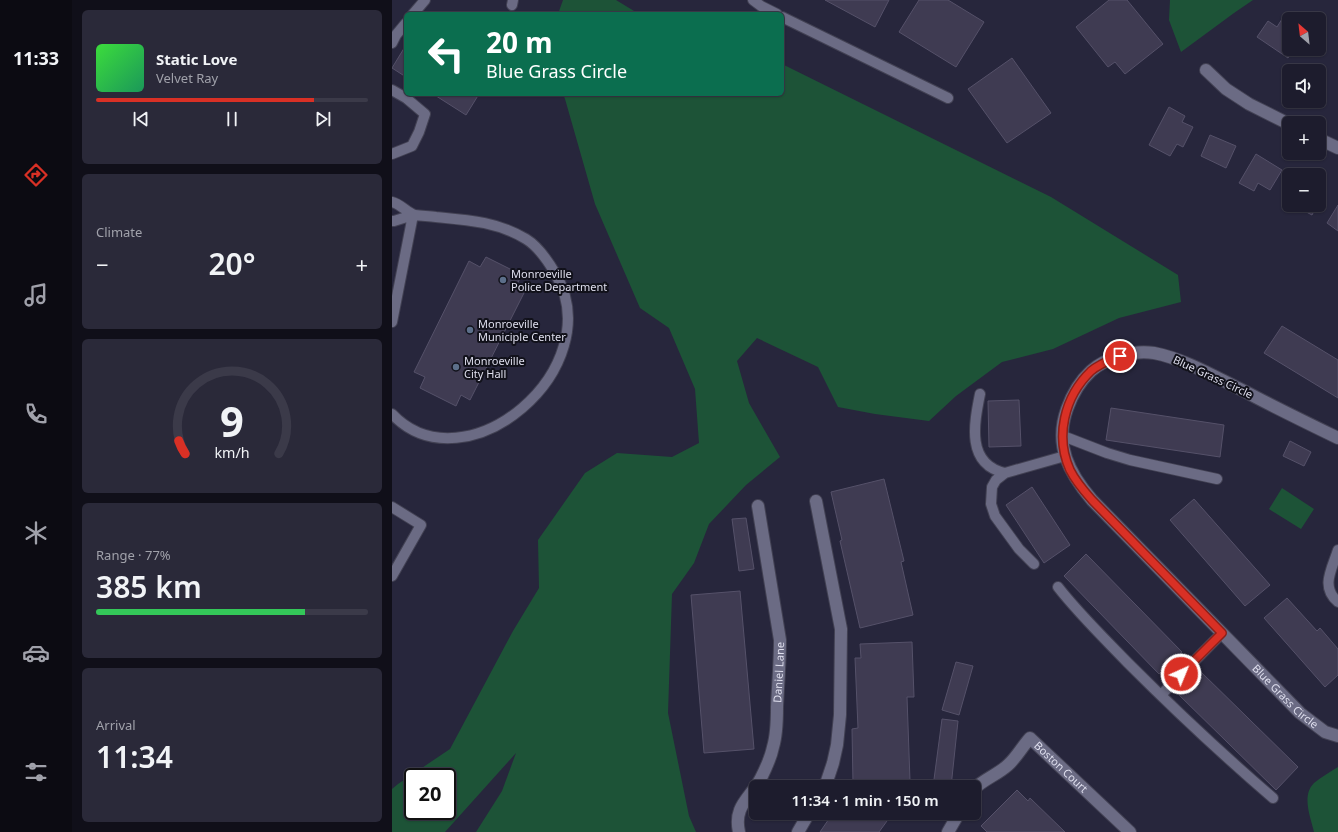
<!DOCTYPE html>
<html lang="en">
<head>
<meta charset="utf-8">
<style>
	:root { --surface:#1d1c2d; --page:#2a2939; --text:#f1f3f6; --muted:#a0a1aa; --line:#3b3a49; --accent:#d93025 }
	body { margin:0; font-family:"Noto Sans",sans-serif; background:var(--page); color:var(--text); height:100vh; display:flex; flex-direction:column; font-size:15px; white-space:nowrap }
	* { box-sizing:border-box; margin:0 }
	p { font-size:13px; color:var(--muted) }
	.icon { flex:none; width:22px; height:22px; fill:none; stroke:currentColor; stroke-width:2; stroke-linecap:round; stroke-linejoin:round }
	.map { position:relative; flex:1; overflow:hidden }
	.details { display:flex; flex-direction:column; gap:10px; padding:10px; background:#100f19; width:320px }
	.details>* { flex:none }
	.top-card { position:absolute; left:12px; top:12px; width:380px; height:84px; border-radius:6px; box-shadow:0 1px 3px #0004,0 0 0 1px var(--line); background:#0b6e4f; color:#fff; overflow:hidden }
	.needle { width:26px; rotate:332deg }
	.fabs { position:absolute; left:890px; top:12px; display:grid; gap:8px }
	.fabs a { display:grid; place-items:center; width:44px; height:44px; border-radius:6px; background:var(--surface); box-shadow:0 1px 3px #0004,0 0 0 1px var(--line); font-size:20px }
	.speed { position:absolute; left:12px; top:768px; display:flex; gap:8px; font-size:20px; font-weight:700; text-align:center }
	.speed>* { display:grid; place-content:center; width:52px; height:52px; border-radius:50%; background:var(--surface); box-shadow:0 1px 3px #0004,0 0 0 1px var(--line); line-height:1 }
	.speed .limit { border:2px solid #111; border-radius:6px; background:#fff; color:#111 }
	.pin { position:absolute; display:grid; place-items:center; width:34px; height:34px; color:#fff; margin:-17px; border:2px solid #fff; border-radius:50%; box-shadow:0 1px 4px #0007 }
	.me { position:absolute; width:44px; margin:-22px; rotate:44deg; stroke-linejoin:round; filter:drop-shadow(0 0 3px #0008) }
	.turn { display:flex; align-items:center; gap:14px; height:84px; padding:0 16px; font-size:18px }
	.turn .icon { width:52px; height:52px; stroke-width:2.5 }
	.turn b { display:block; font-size:28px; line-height:34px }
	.big { font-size:30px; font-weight:600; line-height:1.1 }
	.details .tile { flex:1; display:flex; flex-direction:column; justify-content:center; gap:6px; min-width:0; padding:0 14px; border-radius:6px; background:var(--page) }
	.details .dial { align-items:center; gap:0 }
	.dial svg { height:104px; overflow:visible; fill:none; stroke:var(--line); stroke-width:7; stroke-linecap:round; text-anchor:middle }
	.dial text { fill:var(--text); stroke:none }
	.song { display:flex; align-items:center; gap:12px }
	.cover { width:48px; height:48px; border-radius:6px; background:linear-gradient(135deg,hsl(120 70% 55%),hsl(150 70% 35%)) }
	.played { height:4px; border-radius:2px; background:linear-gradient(90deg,var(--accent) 80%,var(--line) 80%) }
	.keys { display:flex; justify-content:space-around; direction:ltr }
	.heat { display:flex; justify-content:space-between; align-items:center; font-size:22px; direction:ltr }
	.charge { height:6px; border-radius:3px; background:linear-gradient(90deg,#34c759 77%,var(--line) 0) }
	.trip { position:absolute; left:357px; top:780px; width:232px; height:40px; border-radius:6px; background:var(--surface); box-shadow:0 1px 3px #0004,0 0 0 1px var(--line); font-weight:600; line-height:40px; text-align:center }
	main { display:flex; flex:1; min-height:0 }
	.menu { display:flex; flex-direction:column; width:72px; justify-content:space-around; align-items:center; background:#0c0b12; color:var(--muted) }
	.menu .icon { width:28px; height:28px }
	.menu .active { color:var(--accent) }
	.menu b { font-size:18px; color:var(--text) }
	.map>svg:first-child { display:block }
</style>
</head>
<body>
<main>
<nav class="menu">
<b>11:33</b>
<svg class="icon active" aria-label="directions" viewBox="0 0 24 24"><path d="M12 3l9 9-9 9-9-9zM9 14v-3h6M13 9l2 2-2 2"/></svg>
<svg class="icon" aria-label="music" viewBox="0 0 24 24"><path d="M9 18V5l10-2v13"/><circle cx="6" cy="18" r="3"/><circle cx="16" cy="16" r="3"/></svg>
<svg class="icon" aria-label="phone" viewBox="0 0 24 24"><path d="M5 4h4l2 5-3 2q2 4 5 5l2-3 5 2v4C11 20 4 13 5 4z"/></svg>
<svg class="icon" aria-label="climate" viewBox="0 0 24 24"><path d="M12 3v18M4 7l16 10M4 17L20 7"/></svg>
<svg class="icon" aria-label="car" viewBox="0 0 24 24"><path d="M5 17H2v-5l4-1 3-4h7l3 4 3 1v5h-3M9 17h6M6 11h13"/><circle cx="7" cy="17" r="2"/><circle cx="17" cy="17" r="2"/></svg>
<svg class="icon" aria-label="filters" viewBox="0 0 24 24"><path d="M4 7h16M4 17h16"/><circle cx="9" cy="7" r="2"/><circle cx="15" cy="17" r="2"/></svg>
</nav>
<section class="details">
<div class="tile">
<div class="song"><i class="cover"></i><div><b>Static Love</b><p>Velvet Ray</p></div></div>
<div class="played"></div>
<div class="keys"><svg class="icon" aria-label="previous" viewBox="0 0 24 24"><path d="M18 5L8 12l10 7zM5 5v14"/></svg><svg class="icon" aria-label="pause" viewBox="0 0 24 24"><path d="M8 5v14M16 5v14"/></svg><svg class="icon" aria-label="next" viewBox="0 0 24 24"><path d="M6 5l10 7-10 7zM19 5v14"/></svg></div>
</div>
<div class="tile"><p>Climate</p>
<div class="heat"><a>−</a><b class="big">20°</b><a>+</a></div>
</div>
<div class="tile dial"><svg viewBox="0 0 100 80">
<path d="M14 69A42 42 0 1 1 86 69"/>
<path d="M14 69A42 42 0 0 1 9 59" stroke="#d93025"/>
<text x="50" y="56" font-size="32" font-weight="700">9</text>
<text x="50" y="72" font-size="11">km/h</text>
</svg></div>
<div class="tile"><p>Range · 77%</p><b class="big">385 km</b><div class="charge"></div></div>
<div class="tile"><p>Arrival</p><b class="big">11:34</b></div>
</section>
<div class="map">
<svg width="946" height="832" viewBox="0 0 946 832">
	<rect width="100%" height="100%" fill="#27263c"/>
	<path fill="#1d5337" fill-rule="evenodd" d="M171,0h53l23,14h-81z
		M778,0h83l-19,13 -53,39 -12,-32z
		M390,64l269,133 127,78 3,27 -62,16 -66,31 -51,13 -46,34 -27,25 -54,-7 -37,-7 -20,-40 -61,-29 -20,23 12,42 31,54 -34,28 -37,39 -15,39 -22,31 -4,119 21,103 7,16h-220l26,-41 14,-38 -71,79h-53v-43l6,-5 52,-35 63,-118 26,-43 -1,-48 47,-67 32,-20 55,4 27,-14 -4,-54 -26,-61 -29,-20 -45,-104 -30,-105 -2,-5h219zM21,777h34v34h-34z
		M890,488l32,21 -13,20 -32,-20z
		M946,767v65h-24c-3,-14 -13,-36 0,-49 7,-6 16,-11 24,-16z"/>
	<path fill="#3f3b52" stroke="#555169" d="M433,0h64l-14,27z
		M527,0h29l36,22 -28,45 -57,-35z
		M717,0h18l36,44 -38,30 -10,-12 -7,5 -32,-40z
		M890,19l7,5v25h5l-6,9 -31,-21 11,-16 9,6z
		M14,45v32l-14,-9z
		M620,58l39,55 -44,30 -39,-54z
		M41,94h46l-13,21z
		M777,107l16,9 -3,6 11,5 -10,20 -6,-3 -7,12 -21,-11z
		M818,135l26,11 -10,22 -25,-12z
		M864,154l26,16 -12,20 -12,-7 -4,8 -15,-8z
		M927,185l7,4 -7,12z
		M897,192v11l-5,-3z
		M901,205h24l-5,10z
		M946,205v26l-11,-8z
		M94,257l36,18 -5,9 9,5 -56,111 -9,-5 -5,11 -36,-18 5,-11 -11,-5 55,-111 11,6z
		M890,326l56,34v38l-74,-45z
		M627,400l2,46 -32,1 -1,-46z
		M719,408l113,17 -4,32 -114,-17z
		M898,441l21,11 -7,14 -21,-10z
		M492,479l20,82 -3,1 12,53 -53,13 -20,-87 2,-1 -11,-48z
		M640,487l38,58 -26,18 -38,-58z
		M802,499l76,86 -25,21 -75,-86z
		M354,518l8,51 -15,2 -7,-52z
		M694,554l96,98 -23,22 -95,-98z
		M348,591l14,158 -50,4 -13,-158z
		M895,598l30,33 3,-3 18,21v26l-13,12 -61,-69z
		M520,642l2,55h-7l3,84 -57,2 -1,-54 6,-1 -3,-70h6l-1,-14z
		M564,662l17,4 -14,49 -17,-5z
		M808,671l98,96 -22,23 -98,-96z
		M550,719l16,2 -7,66h-18z
		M625,790l11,11 2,-3 35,34h-78l-6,-6z
		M441,813h42l12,8 -8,11h-59z"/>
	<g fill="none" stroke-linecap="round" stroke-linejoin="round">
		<defs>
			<path id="lane" d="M361,0l8,6 16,8
				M120,5l1,-5
				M21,14l12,-14
				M390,17l166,81
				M0,43l4,-8 10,-12
				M0,90l14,8 19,16 -6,18 -7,14 -20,8
				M0,202c9,2 15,11 23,13 7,1 14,1 21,2 32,3 62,5 90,22 13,8 22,22 29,34 57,95 -90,218 -163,141
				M0,221h2l19,-6
				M0,322l21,-107
				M588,394c-6,30 -14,70 25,79
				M671,436l44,17 23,7 87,19
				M0,507l29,18 -29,51
				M946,550c-6,19 -18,37 0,52
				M642,564l-15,-15 -24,-33 -4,-12 1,-17 4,-7 9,-7 60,-17
				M666,587c21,27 46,51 70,76 47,47 95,92 145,135
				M769,695l61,-62"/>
			<g id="street">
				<path d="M814,70l20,19 23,15 40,20"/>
				<path d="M927,139l19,9"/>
				<path id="s1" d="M946,438c-31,-15 -62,-30 -92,-46 -29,-14 -61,-33 -92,-39 -21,-3 -47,4 -63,18 -11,10 -19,24 -24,38 -13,36 2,64 25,91l208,213 25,19 13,4"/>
				<path d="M424,501l25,128 -1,86 -3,30 -4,18 -8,24"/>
				<path id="s2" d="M582,789c10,-10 23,-14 34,-24 8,-7 14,-18 22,-27l100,94"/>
				<path id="s3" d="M347,832c-6,-27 12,-34 22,-54 5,-10 10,-21 12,-31 4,-13 4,-27 4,-40 1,-22 3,-45 3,-67l-22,-134"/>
				<path d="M406,832l11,-19"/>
				<path d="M556,832l11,-19"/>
			</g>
		</defs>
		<use href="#lane" stroke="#424153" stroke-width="12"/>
		<use href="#street" stroke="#424153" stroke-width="14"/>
		<use href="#lane" stroke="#6b6b84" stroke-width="10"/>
		<use href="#street" stroke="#6b6b84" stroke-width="12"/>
	</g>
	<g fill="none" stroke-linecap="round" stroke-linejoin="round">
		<defs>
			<path id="route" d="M728,356c-10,4 -21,8 -29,15 -27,26 -36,66 -21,99 6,12 14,21 22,30l130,133 -41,41"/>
		</defs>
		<use href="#route" stroke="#8d1f18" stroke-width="10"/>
		<use href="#route" stroke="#d93025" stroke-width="7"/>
	</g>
	<g fill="#5c6f8a" stroke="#11111a" stroke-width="1.5">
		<circle cx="111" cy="280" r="4"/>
		<circle cx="78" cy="330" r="4"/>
		<circle cx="64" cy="367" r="4"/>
	</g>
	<g text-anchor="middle" stroke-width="4" stroke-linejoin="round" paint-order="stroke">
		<g font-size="11" fill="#dfdfee" stroke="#11111a" text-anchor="start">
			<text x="119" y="278">Monroeville<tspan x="119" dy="13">Police Department</tspan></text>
			<text x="86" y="328">Monroeville<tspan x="86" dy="13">Municiple Center</tspan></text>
			<text x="72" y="365">Monroeville<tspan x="72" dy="13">City Hall</tspan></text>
		</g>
		<g font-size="11" fill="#dfdfee" stroke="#11111a">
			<text transform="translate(821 377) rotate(25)" y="4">Blue Grass Circle</text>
			<text dy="4" stroke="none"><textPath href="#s3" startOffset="169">Daniel Lane</textPath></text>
			<text dy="4" stroke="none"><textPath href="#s1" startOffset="691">Blue Grass Circle</textPath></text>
			<text dy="4" stroke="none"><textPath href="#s2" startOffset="119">Boston Court</textPath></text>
		</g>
	</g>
</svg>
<div class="fabs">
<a><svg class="needle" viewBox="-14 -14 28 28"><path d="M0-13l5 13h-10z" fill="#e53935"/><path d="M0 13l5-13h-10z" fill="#a0a1aa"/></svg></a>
<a><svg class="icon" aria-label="sound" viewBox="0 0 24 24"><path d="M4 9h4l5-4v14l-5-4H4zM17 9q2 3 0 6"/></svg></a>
<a>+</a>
<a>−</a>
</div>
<div class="speed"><div class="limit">20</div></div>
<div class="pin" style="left:728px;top:356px;background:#d93025"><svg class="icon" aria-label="arrive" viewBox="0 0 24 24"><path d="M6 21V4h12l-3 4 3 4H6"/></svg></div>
<svg class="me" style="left:789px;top:674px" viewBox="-20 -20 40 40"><circle r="17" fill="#d93025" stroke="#fff" stroke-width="3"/><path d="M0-11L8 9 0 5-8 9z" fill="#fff"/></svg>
<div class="trip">11:34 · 1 min · 150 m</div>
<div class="top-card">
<div class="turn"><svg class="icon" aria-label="left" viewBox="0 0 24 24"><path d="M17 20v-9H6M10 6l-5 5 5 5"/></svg><div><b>20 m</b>Blue Grass Circle</div></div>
</div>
</div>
</main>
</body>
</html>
